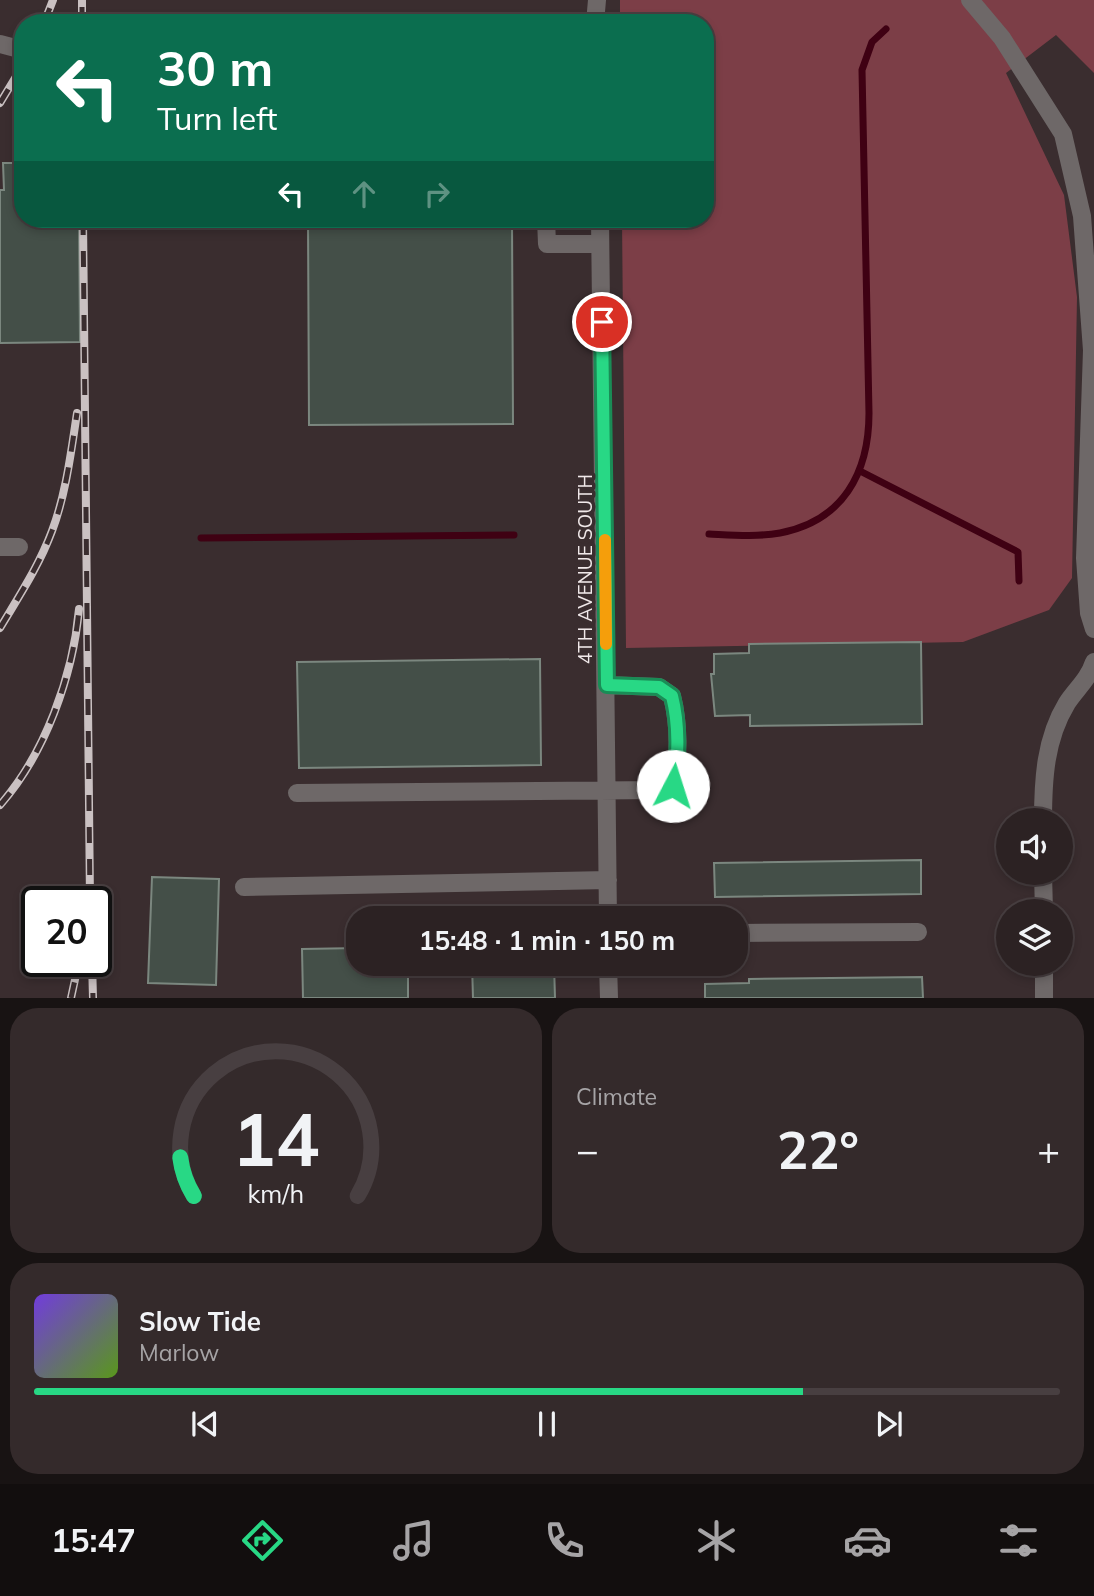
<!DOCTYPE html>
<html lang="en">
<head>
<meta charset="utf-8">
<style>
	:root { --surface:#2c2223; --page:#342a2b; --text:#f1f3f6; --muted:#a6a4a6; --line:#483f41; --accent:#28d885 }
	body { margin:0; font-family:Mulish,sans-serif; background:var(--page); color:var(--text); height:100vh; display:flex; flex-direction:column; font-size:26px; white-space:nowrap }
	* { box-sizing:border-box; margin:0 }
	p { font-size:23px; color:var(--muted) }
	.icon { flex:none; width:38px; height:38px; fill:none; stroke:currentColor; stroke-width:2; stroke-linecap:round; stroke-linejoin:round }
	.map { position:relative; height:998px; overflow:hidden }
	.drawer { display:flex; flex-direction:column; gap:10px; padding:10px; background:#181313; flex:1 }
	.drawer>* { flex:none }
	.top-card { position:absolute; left:14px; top:14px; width:700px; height:214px; border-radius:28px; box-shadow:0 4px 10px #0003,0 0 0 2px var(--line); background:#0b6e4f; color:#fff; overflow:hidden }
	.tools { position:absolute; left:996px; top:808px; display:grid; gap:14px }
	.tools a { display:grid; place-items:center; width:77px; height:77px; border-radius:50%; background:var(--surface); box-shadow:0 4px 10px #0003,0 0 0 2px var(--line); font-size:35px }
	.speed { position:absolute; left:21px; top:886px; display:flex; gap:14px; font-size:35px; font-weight:700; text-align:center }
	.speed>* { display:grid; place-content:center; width:91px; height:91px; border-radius:50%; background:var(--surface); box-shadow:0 4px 10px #0003,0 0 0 2px var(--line); line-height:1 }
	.speed .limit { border:4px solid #111; border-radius:10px; background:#fff; color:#111 }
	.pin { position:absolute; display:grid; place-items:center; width:60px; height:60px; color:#fff; margin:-30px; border:4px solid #fff; border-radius:50%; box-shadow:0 2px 7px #0007 }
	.me { position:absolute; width:77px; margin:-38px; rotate:5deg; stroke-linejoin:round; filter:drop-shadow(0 0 5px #0008) }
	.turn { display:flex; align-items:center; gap:24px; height:147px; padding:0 28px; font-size:32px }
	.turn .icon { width:91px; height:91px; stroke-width:2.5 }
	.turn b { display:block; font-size:49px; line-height:60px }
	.lanes { display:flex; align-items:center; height:66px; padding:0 28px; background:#0003; justify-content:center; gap:35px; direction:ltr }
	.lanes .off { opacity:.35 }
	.big { font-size:52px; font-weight:700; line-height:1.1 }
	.drawer .card { flex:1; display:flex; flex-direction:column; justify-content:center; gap:10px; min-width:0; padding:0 24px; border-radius:28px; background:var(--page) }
	.drawer .dial { align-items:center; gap:0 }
	.dial svg { height:182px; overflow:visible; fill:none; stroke:var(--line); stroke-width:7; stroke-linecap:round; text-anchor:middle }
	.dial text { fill:var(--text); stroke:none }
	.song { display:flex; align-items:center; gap:21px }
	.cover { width:84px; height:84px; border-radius:10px; background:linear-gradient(135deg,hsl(260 70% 55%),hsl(90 70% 35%)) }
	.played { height:7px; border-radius:4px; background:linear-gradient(90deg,var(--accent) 75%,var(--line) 75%) }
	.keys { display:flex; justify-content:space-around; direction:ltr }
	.heat { display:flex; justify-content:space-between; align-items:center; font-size:38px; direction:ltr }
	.drawer .tiles { flex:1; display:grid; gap:10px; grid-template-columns:1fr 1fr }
	.card:last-child { grid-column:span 2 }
	.trip { position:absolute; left:346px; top:906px; width:402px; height:70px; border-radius:28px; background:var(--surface); box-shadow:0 4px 10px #0003,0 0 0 2px var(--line); font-weight:700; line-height:70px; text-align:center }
	.tab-bar { display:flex; height:112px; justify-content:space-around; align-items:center; background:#120e0e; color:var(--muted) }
	.tab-bar .icon { width:49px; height:49px }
	.tab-bar .current { color:var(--accent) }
	.tab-bar b { font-size:32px; color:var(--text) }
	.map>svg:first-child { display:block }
</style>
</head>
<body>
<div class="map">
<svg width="1094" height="998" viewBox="0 0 1094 998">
	<rect width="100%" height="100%" fill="#3a2d2f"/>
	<path fill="#7c3e47" d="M620,0h474v73l-38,-38 -50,38 58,122 13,102 -5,281 -23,32 -86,32 -337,6 -4,-429h83v-196h-85z"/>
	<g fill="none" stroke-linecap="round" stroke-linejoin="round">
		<path stroke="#3f0113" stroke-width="7" d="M860,471l158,81 1,29
			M709,534c23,1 48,3 71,-1 63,-12 89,-60 89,-120l-7,-343 10,-28 14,-13
			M201,538l313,-3"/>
	</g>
	<path fill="#444f48" stroke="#7b877f" stroke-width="2" d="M3,163h20v56h56l1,123 -80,1v-153h4z
		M308,219h204l1,205 -204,1z
		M921,642l1,82 -172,2v-11l-35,1 -4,-42h3v-20l35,-1v-9z
		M540,659l1,106 -242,3 -2,-106z
		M921,860v34l-206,3 -1,-34z
		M152,877l67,2 -3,106 -68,-2z
		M359,948v16h49v34h-105l-1,-49z
		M472,964h82l1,34h-82z
		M922,977l1,21h-218v-14l44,-1v-4z"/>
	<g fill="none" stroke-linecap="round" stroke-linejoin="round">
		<path stroke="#6e6868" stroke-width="18" d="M970,0l32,38 61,96 19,82 10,134 -7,208 4,55 5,16
			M595,23l2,-23
			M0,44l23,6
			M546,219l1,25h53
			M600,219l8,700
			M0,547h19
			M297,793l362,-3 14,-4c6,-29 6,-62 -1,-90l-13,-9 -53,-2
			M1043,821c0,-41 2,-82 24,-118 10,-15 21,-23 27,-41
			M1043,873l1,39
			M244,887l364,-7
			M737,933l181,-1
			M608,964l1,34
			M1044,964v34"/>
		<defs>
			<path id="rail" d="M44,23l9,-23
				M82,23v-23
				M0,103l23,-38
				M83,219l7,682
				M0,628c19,-32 39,-62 52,-97 14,-37 19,-79 25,-118
				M0,805c45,-51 73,-129 79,-196
				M92,961l1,37
				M71,998l8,-37"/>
		</defs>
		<use href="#rail" stroke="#cac1c2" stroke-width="8"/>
		<use href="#rail" stroke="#3a2d2f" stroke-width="5" stroke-dasharray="16" stroke-linecap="butt"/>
	</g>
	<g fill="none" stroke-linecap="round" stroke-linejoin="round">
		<defs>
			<path id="route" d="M602,322l5,363 52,2 13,9c7,28 7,61 1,90"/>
		</defs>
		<use href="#route" stroke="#1a8c56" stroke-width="18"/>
		<use href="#route" stroke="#28d885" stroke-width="12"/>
		<path stroke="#f59e0b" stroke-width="12" d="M605,540l1,104"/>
	</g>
	<g text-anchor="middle" stroke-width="7" stroke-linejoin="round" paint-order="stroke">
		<g font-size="19" fill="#f0e8e9" stroke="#3a2d2f">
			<text transform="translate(585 569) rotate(-90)" y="7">4TH AVENUE SOUTH</text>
		</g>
	</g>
</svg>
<div class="tools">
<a><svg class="icon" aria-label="sound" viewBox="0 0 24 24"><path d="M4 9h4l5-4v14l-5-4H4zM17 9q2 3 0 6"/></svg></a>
<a><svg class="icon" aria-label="layers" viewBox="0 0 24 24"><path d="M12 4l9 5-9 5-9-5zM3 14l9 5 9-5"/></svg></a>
</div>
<div class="speed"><div class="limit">20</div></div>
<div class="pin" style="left:602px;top:322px;background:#d93025"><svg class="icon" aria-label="arrive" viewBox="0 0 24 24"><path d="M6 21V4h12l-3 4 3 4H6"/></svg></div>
<svg class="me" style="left:673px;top:786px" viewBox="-20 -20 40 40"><circle r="19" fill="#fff"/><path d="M0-13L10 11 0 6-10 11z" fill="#28d885"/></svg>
<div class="trip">15:48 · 1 min · 150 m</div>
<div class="top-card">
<div class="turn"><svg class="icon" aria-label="left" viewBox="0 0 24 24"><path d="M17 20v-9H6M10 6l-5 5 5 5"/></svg><div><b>30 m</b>Turn left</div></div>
<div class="lanes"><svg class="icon" aria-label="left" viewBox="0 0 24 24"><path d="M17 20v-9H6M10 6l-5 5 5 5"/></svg><svg class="icon off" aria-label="ahead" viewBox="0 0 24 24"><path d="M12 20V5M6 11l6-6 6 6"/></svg><svg class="icon off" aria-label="right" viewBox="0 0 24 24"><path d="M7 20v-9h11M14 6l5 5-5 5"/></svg></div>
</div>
</div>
<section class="drawer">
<div class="tiles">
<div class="card dial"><svg viewBox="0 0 100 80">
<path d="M14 69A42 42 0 1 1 86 69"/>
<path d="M14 69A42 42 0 0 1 8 52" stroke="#28d885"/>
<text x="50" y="56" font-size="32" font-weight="700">14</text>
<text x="50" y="72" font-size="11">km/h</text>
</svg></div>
<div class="card"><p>Climate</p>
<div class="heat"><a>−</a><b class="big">22°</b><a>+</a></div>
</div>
<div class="card">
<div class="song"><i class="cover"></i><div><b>Slow Tide</b><p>Marlow</p></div></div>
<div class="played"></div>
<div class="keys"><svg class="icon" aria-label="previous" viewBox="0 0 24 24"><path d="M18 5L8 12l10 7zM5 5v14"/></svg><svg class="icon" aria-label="pause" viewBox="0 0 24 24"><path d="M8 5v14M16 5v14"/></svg><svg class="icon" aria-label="next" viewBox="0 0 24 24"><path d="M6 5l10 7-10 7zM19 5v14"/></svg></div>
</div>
</div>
</section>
<nav class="tab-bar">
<b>15:47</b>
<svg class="icon current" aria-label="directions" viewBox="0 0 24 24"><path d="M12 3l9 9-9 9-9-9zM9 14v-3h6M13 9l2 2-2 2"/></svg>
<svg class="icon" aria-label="music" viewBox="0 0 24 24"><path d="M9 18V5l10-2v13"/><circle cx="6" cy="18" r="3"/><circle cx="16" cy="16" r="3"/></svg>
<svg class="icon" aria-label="phone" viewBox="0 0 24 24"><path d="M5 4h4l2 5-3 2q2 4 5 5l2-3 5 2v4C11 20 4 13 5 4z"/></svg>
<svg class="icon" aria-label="climate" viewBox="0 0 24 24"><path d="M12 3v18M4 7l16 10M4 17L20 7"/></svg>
<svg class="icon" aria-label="car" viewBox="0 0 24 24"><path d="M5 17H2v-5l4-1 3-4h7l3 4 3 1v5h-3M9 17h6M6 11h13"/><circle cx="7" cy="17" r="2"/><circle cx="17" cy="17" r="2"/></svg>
<svg class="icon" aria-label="filters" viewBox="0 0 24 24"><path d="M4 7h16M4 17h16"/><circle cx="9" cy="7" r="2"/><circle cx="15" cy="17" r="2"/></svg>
</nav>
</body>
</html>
